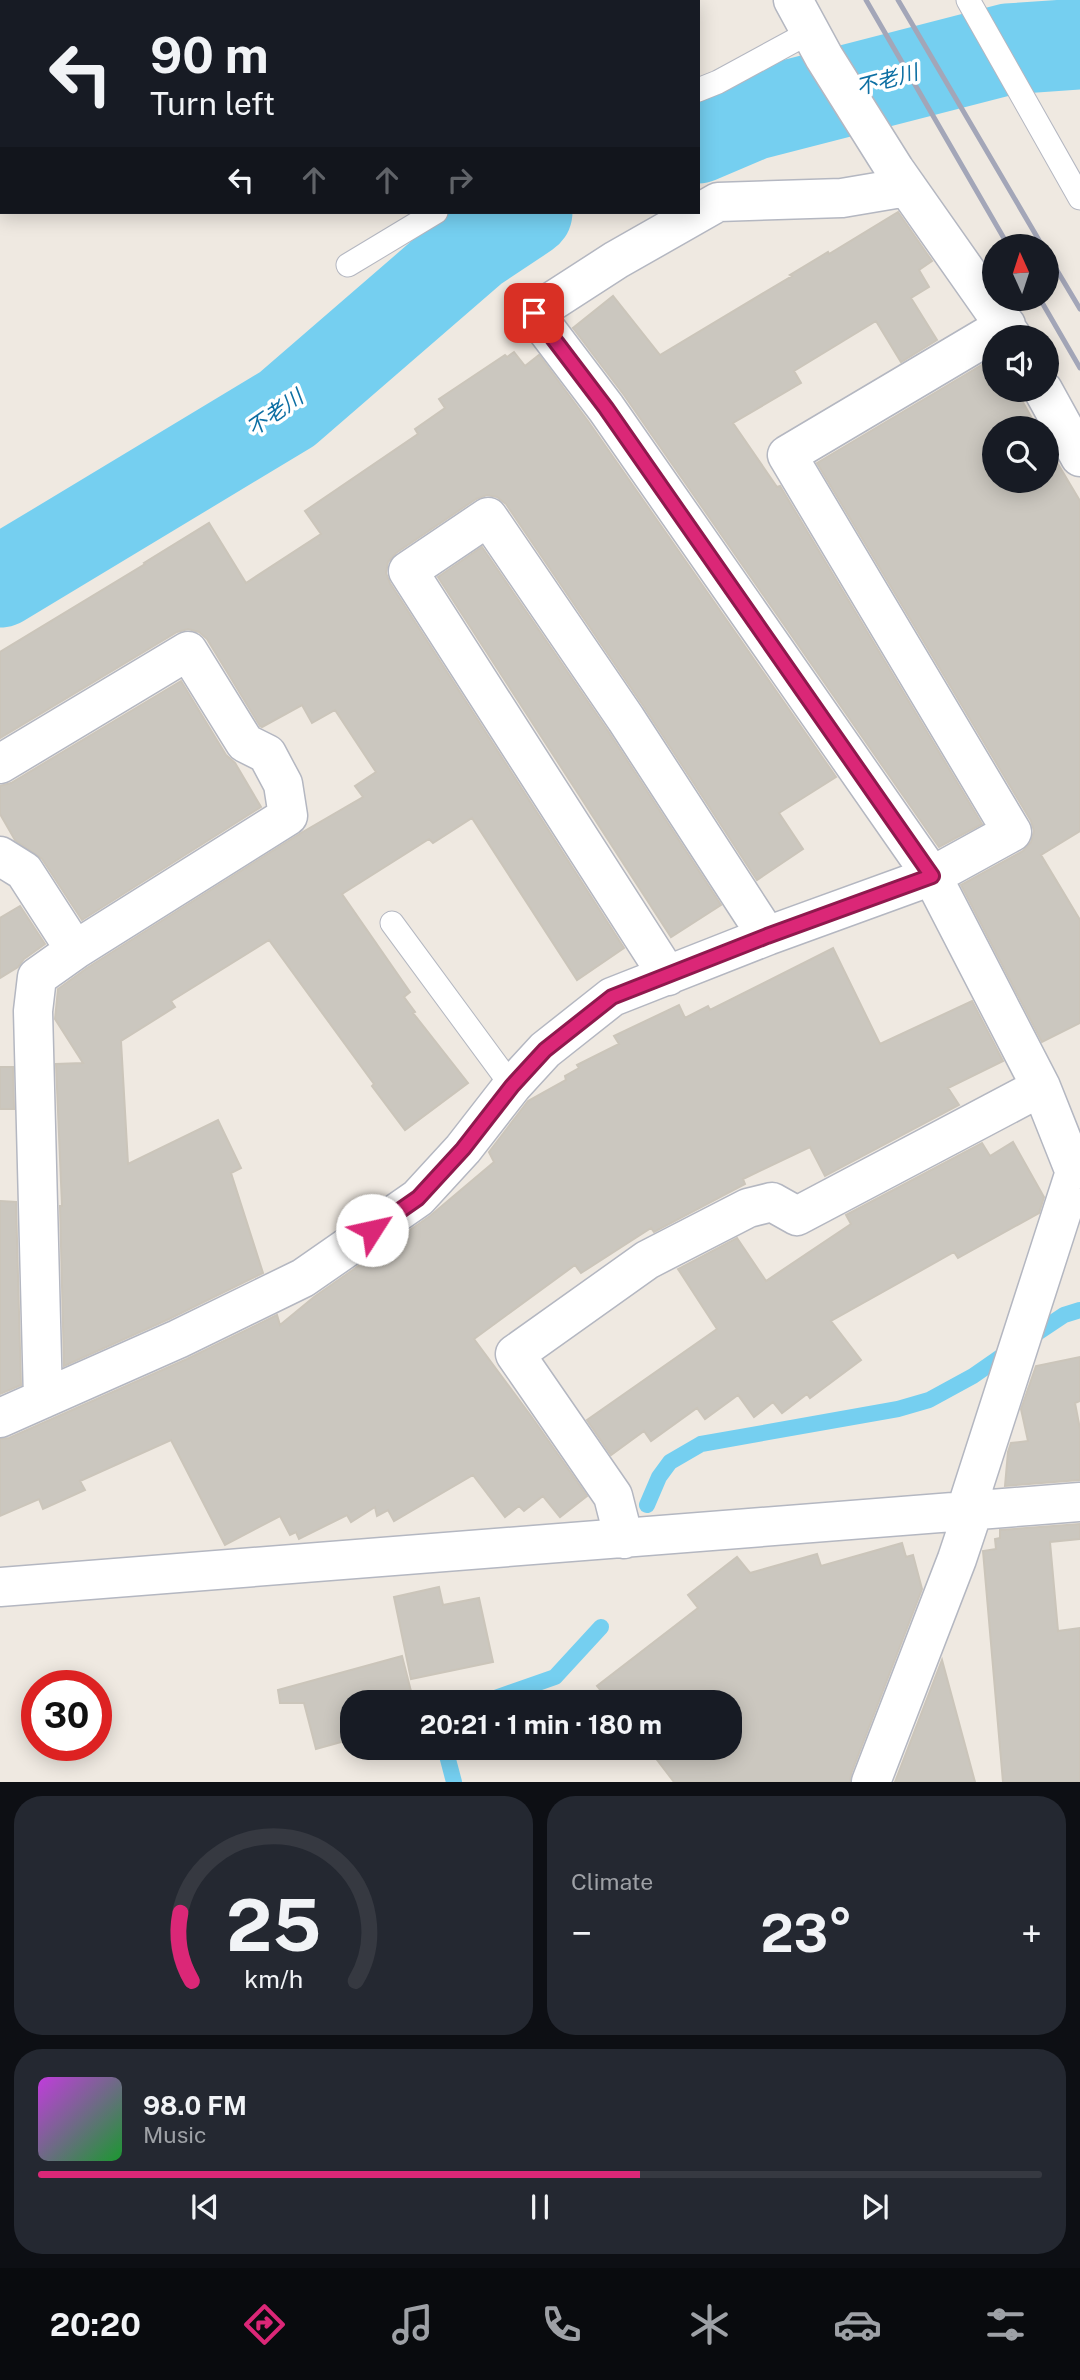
<!DOCTYPE html>
<html lang="en">
<head>
<meta charset="utf-8">
<style>
	:root { --surface:#171b24; --page:#242831; --text:#f1f3f6; --muted:#9ea1a6; --line:#363941; --accent:#db2777 }
	body { margin:0; font-family:"Public Sans","Noto Sans JP",sans-serif; background:var(--page); color:var(--text); height:100vh; display:flex; flex-direction:column; font-size:26px; white-space:nowrap }
	* { box-sizing:border-box; margin:0 }
	p { font-size:23px; color:var(--muted) }
	.icon { flex:none; width:38px; height:38px; fill:none; stroke:currentColor; stroke-width:2; stroke-linecap:round; stroke-linejoin:round }
	.map { position:relative; height:1782px; overflow:hidden }
	.side { display:flex; flex-direction:column; gap:14px; padding:14px; background:#0d0f14; flex:1 }
	.side>* { flex:none }
	.guide { position:absolute; left:0px; top:0px; width:700px; height:214px; box-shadow:0 4px 18px #0003; background:#171b24; color:var(--text); overflow:hidden }
	.needle { width:46px; rotate:357deg }
	.fabs { position:absolute; left:982px; top:234px; display:grid; gap:14px }
	.fabs a { display:grid; place-items:center; width:77px; height:77px; border-radius:50%; background:var(--surface); box-shadow:0 4px 18px #0003; font-size:35px }
	.speed { position:absolute; left:21px; top:1670px; display:flex; gap:14px; font-size:35px; font-weight:700; text-align:center }
	.speed>* { display:grid; place-content:center; width:91px; height:91px; border-radius:50%; background:var(--surface); box-shadow:0 4px 18px #0003; line-height:1 }
	.speed .limit { border:10px solid #d22; background:#fff; color:#111 }
	.pin { position:absolute; display:grid; place-items:center; width:60px; height:60px; color:#fff; margin:-30px; border-radius:14px; box-shadow:0 4px 10px #0006 }
	.me { position:absolute; width:77px; margin:-38px; rotate:55deg; stroke-linejoin:round; filter:drop-shadow(0 0 5px #0008) }
	.turn { display:flex; align-items:center; gap:24px; height:147px; padding:0 35px; font-size:32px }
	.turn .icon { width:91px; height:91px; stroke-width:2.5 }
	.turn b { display:block; font-size:49px; line-height:60px }
	.lanes { display:flex; align-items:center; height:66px; padding:0 35px; background:#0003; justify-content:center; gap:35px; direction:ltr }
	.lanes .off { opacity:.35 }
	.big { font-size:52px; font-weight:700; line-height:1.1 }
	.side .card { flex:1; display:flex; flex-direction:column; justify-content:center; gap:10px; min-width:0; padding:0 24px; border-radius:28px; background:var(--page) }
	.side .dial { align-items:center; gap:0 }
	.dial svg { height:182px; overflow:visible; fill:none; stroke:var(--line); stroke-width:7; stroke-linecap:round; text-anchor:middle }
	.dial text { fill:var(--text); stroke:none }
	.song { display:flex; align-items:center; gap:21px }
	.cover { width:84px; height:84px; border-radius:10px; background:linear-gradient(135deg,hsl(290 70% 55%),hsl(130 70% 35%)) }
	.played { height:7px; border-radius:4px; background:linear-gradient(90deg,var(--accent) 60%,var(--line) 60%) }
	.keys { display:flex; justify-content:space-around; direction:ltr }
	.heat { display:flex; justify-content:space-between; align-items:center; font-size:38px; direction:ltr }
	.side .tiles { flex:1; display:grid; gap:14px; grid-template-columns:1fr 1fr }
	.card:last-child { grid-column:span 2 }
	.trip { position:absolute; left:340px; top:1690px; width:402px; height:70px; border-radius:28px; background:var(--surface); box-shadow:0 4px 18px #0003; font-weight:700; line-height:70px; text-align:center }
	.dock { display:flex; height:112px; justify-content:space-around; align-items:center; background:#090b0e; color:var(--muted) }
	.dock .icon { width:49px; height:49px }
	.dock .active { color:var(--accent) }
	.dock b { font-size:32px; color:var(--text) }
	.map>svg:first-child { display:block }
</style>
</head>
<body>
<div class="map">
<svg width="1080" height="1782" viewBox="0 0 1080 1782">
	<rect width="100%" height="100%" fill="#efe9e1"/>
	<g fill="none" stroke-linecap="round" stroke-linejoin="round">
		<path stroke="#75cff0" stroke-width="16" d="M1028,1339l36,-24 16,-5
			M647,1505l12,-28 11,-15 31,-18 197,-35 31,-9 44,-24 36,-25
			M481,1703l74,-26 46,-50
			M445,1748l9,34"/>
		<path stroke="#75cff0" stroke-width="91" d="M698,138l54,-23 256,-66 72,-5
			M0,582l287,-173 186,-161 54,-36"/>
	</g>
	<path fill="#cbc7bf" stroke="#cbc5ba" stroke-width="2" d="M898,212l34,49 -13,9 10,17 -18,11 26,42 -36,22 -25,-41 -82,50 7,12 -68,40 44,64 3,-1 202,338 -43,23 -315,-452 -51,-67 40,-32 47,59 132,-79 -2,-1 38,-23 1,2z
		M514,352l11,14 14,-11 49,66 248,356 -57,36 24,36 -46,31 -113,-173 -138,-203 -9,-7 -10,-2 -11,4 -80,54 -8,9 -2,11 4,10 234,365 -47,32 -105,-162 -39,25 -4,-4 -87,55 68,98 -6,5 11,15 -2,1 55,70 -63,47 -33,-44 2,-2 -105,-144 -98,61 4,6 -54,34 7,123 90,-44 23,48 -10,5 32,100 -94,46 -105,47 -4,-160h2l-6,-142 27,-1 -28,-44 3,-30 29,-21 214,-135 62,-36 -8,-11 21,-14 -41,-62 -23,13 -10,-18 -40,22 -2,-1 -53,-87 -8,-7 -11,-3 -11,3 -177,106v-86l145,-88 -1,-1 65,-40 37,60 75,-49 -16,-23 113,-77 -3,-5 30,-21 -6,-9 66,-44 2,2z
		M982,365l12,21v4h22l22,39h-44v52h52v-37l34,57v330l-39,24 39,65v103l-38,19 -81,-157 62,-34 8,-9 3,-11 -3,-10 -214,-358z
		M482,547l126,184 113,174 -50,32 -233,-360z
		M181,681l45,74 9,8 26,44 -179,113 -40,-61 -27,-19 -15,-26v-28l11,-3z
		M20,906l25,38 -21,15 -6,8 -18,11v-60z
		M833,948l47,96 92,-43 31,60 -55,27 11,17 -134,71 -15,-29 -67,32 2,5 -91,48 -3,-4 -70,45 -6,-8 -101,74 57,77 56,80 -27,21 -17,-21 -19,15 -5,-5 -14,11 -32,-42 -79,46 -6,-11 -11,6 -2,-9 -24,15 -4,-7 -48,24 -3,-7 -6,3 -10,-19 -55,29 -54,-105 -91,41 5,9 -42,19 -4,-10 -39,17v-77l9,-1 178,-79 90,-44 3,10 34,-28 116,-81 64,-54 -5,-10 39,-51 38,-21 -1,-4 14,-8 -2,-3 42,-21 -5,-8 65,-31 6,13 23,-12 2,4z
		M0,1067h13l1,42h-14z
		M1013,1142l31,55 -5,16 -81,45 -4,-6 -123,69 30,39 -51,38 -3,-4 -25,19 -9,-11 -19,15 -16,-22 -33,24 -8,-11 -46,33 -7,-10 -33,24 -24,-35 130,-91 -39,-60 59,-31 29,43 85,-57 -5,-9 136,-72 8,13z
		M0,1201l16,1 5,183 -21,9z
		M1080,1357v44l-5,2 5,26v51l-75,6 3,-34 3,-9 17,-2 -7,-32 15,-43z
		M1080,1524v15l-30,3 8,89 22,-3v154h-77l-20,-231 13,-2 -1,-10 5,-1v-8z
		M902,1543l4,14 7,-2 9,34 -71,185 -1,8h-176l-26,-34h82v-45h-119l-14,-17 101,-78 -10,-13 49,-38 13,16 67,-19 4,12z
		M439,1587l4,18 36,-7 14,64 -82,17 -17,-82z
		M402,1656l12,47h-62v36l-36,10 -12,-46h-24l-2,-13z
		M942,1660l33,122h-80z"/>
	<g fill="none" stroke-linecap="round" stroke-linejoin="round">
		<defs>
			<path id="lane" d="M968,0l112,198
				M698,90l20,-8 92,-50
				M348,265l88,-53
				M392,923l120,163"/>
			<path id="street" d="M793,0l31,57 71,113 118,168
				M907,187l-65,11 -124,4 -102,58 -82,53 72,95 326,468 109,211 33,83
				M1043,390l37,67
				M0,764l188,-113 57,92 22,11 16,30 5,32 -213,134 -38,27 -4,34 10,388
				M0,856l24,15 51,79
				M668,976l-260,-405 80,-54 138,202 141,217
				M0,1418l178,-79 125,-61 115,-80 45,-49 49,-63 33,-36 67,-53 155,-61 165,-60 80,-44 -225,-377 219,-130
				M965,1513l115,-357
				M624,1539l-11,-43 -98,-142 132,-94 101,-52 24,-6 25,14 244,-129
				M0,1587l1080,-85
				M871,1782l86,-223 16,-48"/>
		</defs>
		<use href="#lane" stroke="#b4b7c1" stroke-width="25"/>
		<use href="#street" stroke="#b4b7c1" stroke-width="41"/>
		<use href="#lane" stroke="#fff" stroke-width="23"/>
		<use href="#street" stroke="#fff" stroke-width="38"/>
		<path stroke="#a3a6b8" stroke-width="5" d="M866,0l143,247
			M898,0l145,247
			M1046,252l34,57
			M1040,299l40,69"/>
	</g>
	<g fill="none" stroke-linecap="round" stroke-linejoin="round">
		<defs>
			<path id="route" d="M372,1230l46,-32 45,-49 49,-63 33,-36 67,-53 155,-61 165,-60 -326,-468 -72,-95"/>
		</defs>
		<use href="#route" stroke="#8e194d" stroke-width="18"/>
		<use href="#route" stroke="#db2777" stroke-width="12"/>
	</g>
	<g text-anchor="middle" stroke-width="7" stroke-linejoin="round" paint-order="stroke">
		<g font-size="21" font-style="italic" fill="#0d6fa3" stroke="#fff">
			<text transform="translate(887 80) rotate(-15)" y="7">不老川</text>
			<text transform="translate(275 413) rotate(-35)" y="7">不老川</text>
		</g>
	</g>
</svg>
<div class="fabs">
<a><svg class="needle" viewBox="-14 -14 28 28"><path d="M0-13l5 13h-10z" fill="#e53935"/><path d="M0 13l5-13h-10z" fill="#9ea1a6"/></svg></a>
<a><svg class="icon" aria-label="sound" viewBox="0 0 24 24"><path d="M4 9h4l5-4v14l-5-4H4zM17 9q2 3 0 6"/></svg></a>
<a><svg class="icon" aria-label="search" viewBox="0 0 24 24"><circle cx="10" cy="10" r="6"/><path d="M15 15l6 6"/></svg></a>
</div>
<div class="speed"><div class="limit">30</div></div>
<div class="pin" style="left:534px;top:313px;background:#d93025"><svg class="icon" aria-label="arrive" viewBox="0 0 24 24"><path d="M6 21V4h12l-3 4 3 4H6"/></svg></div>
<svg class="me" style="left:372px;top:1230px" viewBox="-20 -20 40 40"><circle r="19" fill="#fff"/><path d="M0-13L10 11 0 6-10 11z" fill="#db2777"/></svg>
<div class="trip">20:21 · 1 min · 180 m</div>
<div class="guide">
<div class="turn"><svg class="icon" aria-label="left" viewBox="0 0 24 24"><path d="M17 20v-9H6M10 6l-5 5 5 5"/></svg><div><b>90 m</b>Turn left</div></div>
<div class="lanes"><svg class="icon" aria-label="left" viewBox="0 0 24 24"><path d="M17 20v-9H6M10 6l-5 5 5 5"/></svg><svg class="icon off" aria-label="ahead" viewBox="0 0 24 24"><path d="M12 20V5M6 11l6-6 6 6"/></svg><svg class="icon off" aria-label="ahead" viewBox="0 0 24 24"><path d="M12 20V5M6 11l6-6 6 6"/></svg><svg class="icon off" aria-label="right" viewBox="0 0 24 24"><path d="M7 20v-9h11M14 6l5 5-5 5"/></svg></div>
</div>
</div>
<section class="side">
<div class="tiles">
<div class="card dial"><svg viewBox="0 0 100 80">
<path d="M14 69A42 42 0 1 1 86 69"/>
<path d="M14 69A42 42 0 0 1 9 39" stroke="#db2777"/>
<text x="50" y="56" font-size="32" font-weight="700">25</text>
<text x="50" y="72" font-size="11">km/h</text>
</svg></div>
<div class="card"><p>Climate</p>
<div class="heat"><a>−</a><b class="big">23°</b><a>+</a></div>
</div>
<div class="card">
<div class="song"><i class="cover"></i><div><b>98.0 FM</b><p>Music</p></div></div>
<div class="played"></div>
<div class="keys"><svg class="icon" aria-label="previous" viewBox="0 0 24 24"><path d="M18 5L8 12l10 7zM5 5v14"/></svg><svg class="icon" aria-label="pause" viewBox="0 0 24 24"><path d="M8 5v14M16 5v14"/></svg><svg class="icon" aria-label="next" viewBox="0 0 24 24"><path d="M6 5l10 7-10 7zM19 5v14"/></svg></div>
</div>
</div>
</section>
<nav class="dock">
<b>20:20</b>
<svg class="icon active" aria-label="directions" viewBox="0 0 24 24"><path d="M12 3l9 9-9 9-9-9zM9 14v-3h6M13 9l2 2-2 2"/></svg>
<svg class="icon" aria-label="music" viewBox="0 0 24 24"><path d="M9 18V5l10-2v13"/><circle cx="6" cy="18" r="3"/><circle cx="16" cy="16" r="3"/></svg>
<svg class="icon" aria-label="phone" viewBox="0 0 24 24"><path d="M5 4h4l2 5-3 2q2 4 5 5l2-3 5 2v4C11 20 4 13 5 4z"/></svg>
<svg class="icon" aria-label="climate" viewBox="0 0 24 24"><path d="M12 3v18M4 7l16 10M4 17L20 7"/></svg>
<svg class="icon" aria-label="car" viewBox="0 0 24 24"><path d="M5 17H2v-5l4-1 3-4h7l3 4 3 1v5h-3M9 17h6M6 11h13"/><circle cx="7" cy="17" r="2"/><circle cx="17" cy="17" r="2"/></svg>
<svg class="icon" aria-label="filters" viewBox="0 0 24 24"><path d="M4 7h16M4 17h16"/><circle cx="9" cy="7" r="2"/><circle cx="15" cy="17" r="2"/></svg>
</nav>
</body>
</html>
